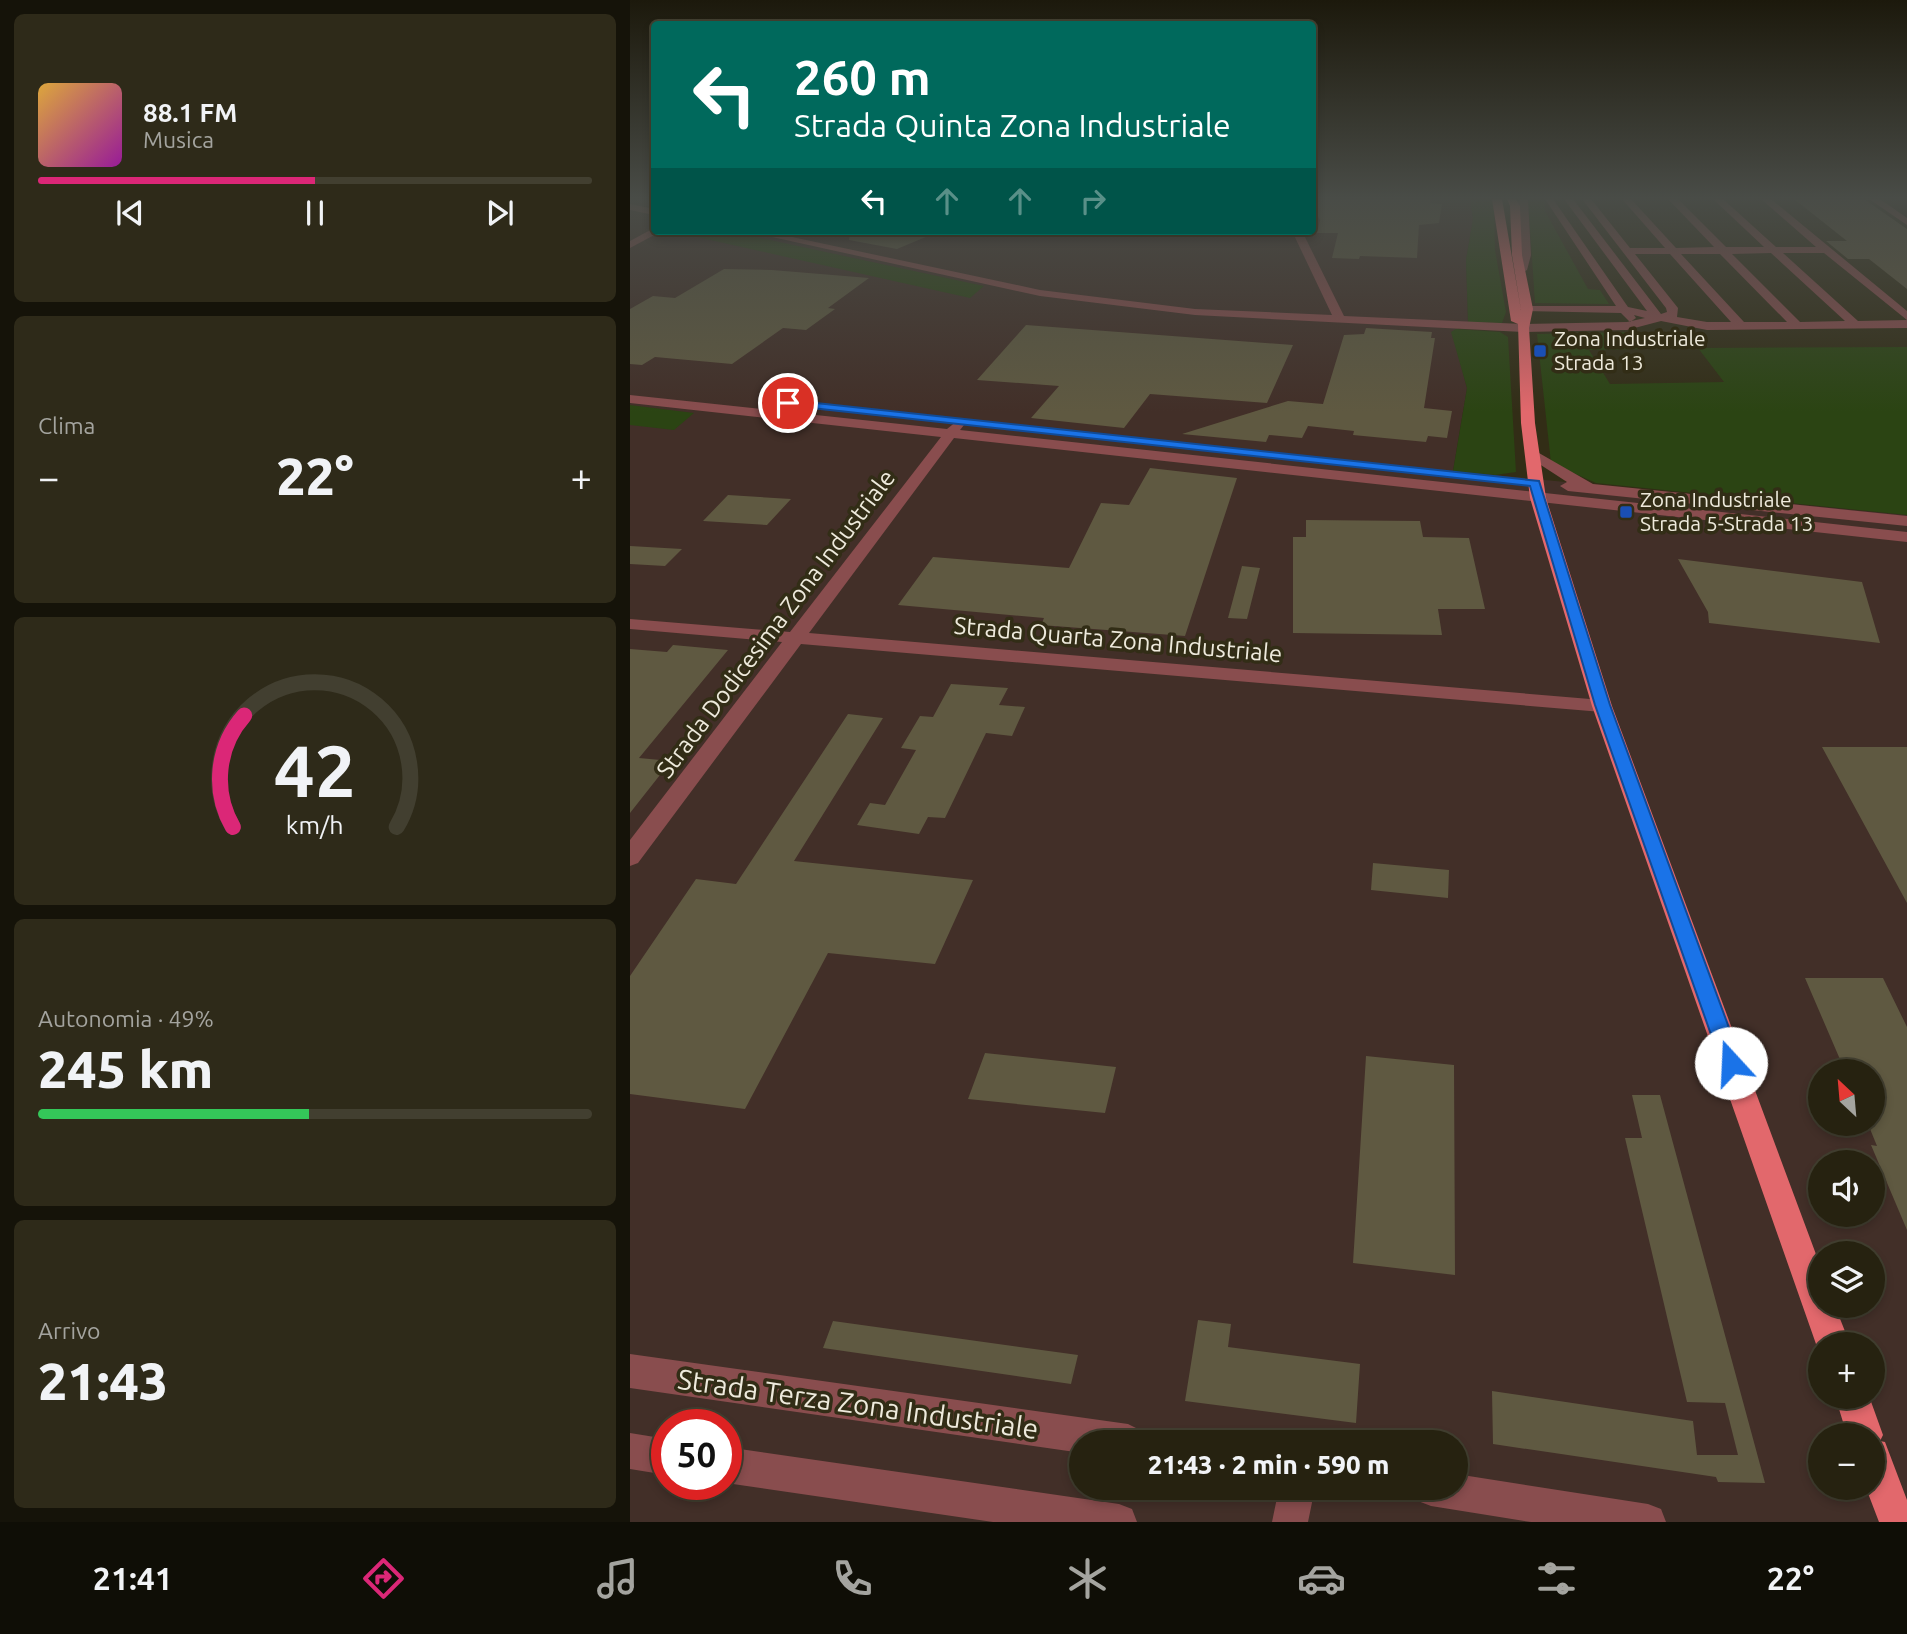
<!DOCTYPE html>
<html lang="it">
<head>
<meta charset="utf-8">
<style>
	:root { --surface:#262210; --page:#2e2a19; --text:#f1f3f6; --muted:#a4a49f; --line:#423f30; --accent:#db2777 }
	body { margin:0; font-family:Ubuntu,sans-serif; background:var(--page); color:var(--text); height:100vh; display:flex; flex-direction:column; font-size:26px; white-space:nowrap }
	* { box-sizing:border-box; margin:0 }
	p { font-size:23px; color:var(--muted) }
	.icon { flex:none; width:38px; height:38px; fill:none; stroke:currentColor; stroke-width:2; stroke-linecap:round; stroke-linejoin:round }
	.map { position:relative; flex:1; overflow:hidden }
	.sheet { display:flex; flex-direction:column; gap:14px; padding:14px; background:#151309; width:630px }
	.sheet>* { flex:none }
	.guide { position:absolute; left:21px; top:21px; width:665px; height:214px; border-radius:7px; box-shadow:0 4px 10px #0003,0 0 0 2px var(--line); background:#00695c; color:#fff; overflow:hidden }
	.needle { width:46px; rotate:334deg }
	.tools { position:absolute; left:1178px; top:1059px; display:grid; gap:14px }
	.tools a { display:grid; place-items:center; width:77px; height:77px; border-radius:50%; background:var(--surface); box-shadow:0 4px 10px #0003,0 0 0 2px var(--line); font-size:35px }
	.speed { position:absolute; left:21px; top:1409px; display:flex; gap:14px; font-size:35px; font-weight:700; text-align:center }
	.speed>* { display:grid; place-content:center; width:91px; height:91px; border-radius:50%; background:var(--surface); box-shadow:0 4px 10px #0003,0 0 0 2px var(--line); line-height:1 }
	.speed .limit { border:10px solid #d22; background:#fff; color:#111 }
	.pin { position:absolute; display:grid; place-items:center; width:60px; height:60px; color:#fff; margin:-30px; border:4px solid #fff; border-radius:50%; box-shadow:0 2px 7px #0007 }
	.me { position:absolute; width:77px; margin:-38px; rotate:340deg; stroke-linejoin:round; filter:drop-shadow(0 0 5px #0008) }
	.turn { display:flex; align-items:center; gap:24px; height:147px; padding:0 28px; font-size:32px }
	.turn .icon { width:91px; height:91px; stroke-width:2.5 }
	.turn b { display:block; font-size:49px; line-height:60px }
	.lanes { display:flex; align-items:center; height:66px; padding:0 28px; background:#0003; justify-content:center; gap:35px; direction:ltr }
	.lanes .off { opacity:.35 }
	.big { font-size:52px; font-weight:800; line-height:1.1 }
	.sheet .card { flex:1; display:flex; flex-direction:column; justify-content:center; gap:10px; min-width:0; padding:0 24px; border-radius:10px; background:var(--page) }
	.sheet .dial { align-items:center; gap:0 }
	.dial svg { height:182px; overflow:visible; fill:none; stroke:var(--line); stroke-width:7; stroke-linecap:round; text-anchor:middle }
	.dial text { fill:var(--text); stroke:none }
	.song { display:flex; align-items:center; gap:21px }
	.cover { width:84px; height:84px; border-radius:10px; background:linear-gradient(135deg,hsl(40 70% 55%),hsl(300 70% 35%)) }
	.played { height:7px; border-radius:4px; background:linear-gradient(90deg,var(--accent) 50%,var(--line) 50%) }
	.keys { display:flex; justify-content:space-around; direction:ltr }
	.heat { display:flex; justify-content:space-between; align-items:center; font-size:38px; direction:ltr }
	.charge { height:10px; border-radius:5px; background:linear-gradient(90deg,#34c759 49%,var(--line) 0) }
	.trip { position:absolute; left:439px; top:1430px; width:399px; height:70px; border-radius:35px; background:var(--surface); box-shadow:0 4px 10px #0003,0 0 0 2px var(--line); font-weight:800; line-height:70px; text-align:center }
	.dock { display:flex; height:112px; justify-content:space-around; align-items:center; background:#0f0e06; color:var(--muted) }
	.dock .icon { width:49px; height:49px }
	.dock .active { color:var(--accent) }
	.dock b { font-size:32px; color:var(--text) }
	main { display:flex; flex:1; min-height:0 }
	.map>svg:first-child { display:block }
</style>
</head>
<body>
<main>
<section class="sheet">
<div class="card">
<div class="song"><i class="cover"></i><div><b>88.1 FM</b><p>Musica</p></div></div>
<div class="played"></div>
<div class="keys"><svg class="icon" aria-label="previous" viewBox="0 0 24 24"><path d="M18 5L8 12l10 7zM5 5v14"/></svg><svg class="icon" aria-label="pause" viewBox="0 0 24 24"><path d="M8 5v14M16 5v14"/></svg><svg class="icon" aria-label="next" viewBox="0 0 24 24"><path d="M6 5l10 7-10 7zM19 5v14"/></svg></div>
</div>
<div class="card"><p>Clima</p>
<div class="heat"><a>−</a><b class="big">22°</b><a>+</a></div>
</div>
<div class="card dial"><svg viewBox="0 0 100 80">
<path d="M14 69A42 42 0 1 1 86 69"/>
<path d="M14 69A42 42 0 0 1 19 20" stroke="#db2777"/>
<text x="50" y="56" font-size="32" font-weight="700">42</text>
<text x="50" y="72" font-size="11">km/h</text>
</svg></div>
<div class="card"><p>Autonomia · 49%</p><b class="big">245 km</b><div class="charge"></div></div>
<div class="card"><p>Arrivo</p><b class="big">21:43</b></div>
</section>
<div class="map">
<svg width="1277" height="1522" viewBox="0 0 1277 1522">
	<rect width="100%" height="100%" fill="#322d16"/>
	<path fill="#422f28" fill-rule="evenodd" d="M0,199h24v32h658l1,-32h157l3,20 -7,41 2,62 -16,10 15,56 -14,83 454,44v1007h-1277zM1190,1071h52v53h-52zM1190,1162h52v52h-52zM1190,1253h52v53h-52zM1190,1344h52v52h-52zM37,1424h59v60h-59zM1190,1435h52v53h-52zM452,1442h374v46h-374z"/>
	<path fill="#2b4413" d="M840,199h22l2,6 1,45 11,62 -4,11 -34,-1 -2,-62 7,-41z
		M898,199h17v12l43,78 12,1 9,14 -74,-1z
		M40,231h58l256,55 -14,12z
		M826,329l44,3 8,5 8,135 -21,3 -42,-4 14,-83 -16,-56z
		M1002,332l11,17 -54,1 21,34 114,-2 -26,-34 209,-1v168l-311,-32 -45,-20 -14,-129z
		M0,405l64,8 -20,17 -44,-5z"/>
	<path fill="#5f5941" d="M682,199h119l-1,4 12,1 -3,19 -20,2 -2,33 -57,-2 -1,3 -27,-1 6,-25h-21l3,-13 -8,-13z
		M1164,199h70l43,30v60l-38,-30h-21l-22,-18h21z
		M220,231h90l-43,18 -48,-9z
		M94,269l48,1 97,8 -41,30 7,1 -29,21 -23,-2 -51,36 -77,-7 -13,8 -12,-1v-55l23,-13 22,2z
		M396,325l267,20 -26,58 -117,-9 -26,34 -93,-10 28,-32 -82,-6z
		M736,328l66,4 -1,6h4l-11,70 28,3 -5,27 -19,-2 -2,6 -73,-7 1,-4 -46,-5 -6,12 -33,-3 -3,7 -84,-8 106,-33 35,3 21,-69 20,-1z
		M520,468l87,10 -52,158 -144,-11 3,-7 -146,-13 35,-48 136,11 32,-65 28,2z
		M98,495l63,4 -24,26 -64,-4z
		M676,520l114,1 3,16 46,1 16,71h-47l4,26 -149,-2v-96h13z
		M0,546l52,3 -17,17 -35,-2z
		M1048,559l184,23 18,61 -171,-20 -1,-11z
		M612,566l18,2 -13,51 -19,-1z
		M43,645l55,5 -89,108 32,3 -41,52v-164l37,3z
		M321,684l57,4 -9,17 26,2 -13,29 -26,-3 -41,85 -17,-1 -9,17 -62,-9 13,-22 15,2 31,-55 -15,-2 19,-32 13,1z
		M218,714l35,4 -89,143 179,19 -38,84 -107,-11 -83,156 -115,-15v-118l66,-97 40,5z
		M1192,747h85v156z
		M743,863l76,7 -1,28 -77,-8z
		M1175,978h78l24,49v203l-36,-85 6,1 -9,-22h4v-53h-27z
		M355,1053l131,14 -11,46 -137,-14z
		M736,1056l88,9 1,210 -102,-12z
		M1002,1095h28l105,388 -47,-1 -2,-5 -223,-33 -1,-53 201,30 4,34h41l-13,-52 -38,-1 -62,-264h17z
		M568,1320l33,4 -3,23 132,17 -4,59 -171,-22z
		M203,1321l245,34 -7,29 -248,-36z"/>
	<g fill="none" stroke-linecap="round" stroke-linejoin="round">
		<path fill="#894d4e" fill-rule="evenodd" d="M888,199h10l3,56 -4,15 -5,3 -5,-3 4,-15z
			M915,199h8l75,108 19,4 -83,-112h9l88,115 6,-2 -1,-4 -84,-109h9l39,49h35l-43,-49h9l45,49 38,-1 -46,-48h10l48,48h38l-51,-48h10l53,48h40l-55,-48h10l136,112v17l-200,2 -46,-9 -34,9 -104,2 -328,-17 -155,-19 -295,-65h19l276,59 155,19 137,6 -40,-84h10l42,85 179,8 104,-2 18,-4 -11,-3 2,3 -6,4 -9,-9 -98,-2 -2,-2 6,-3h89zM1141,253l74,68 -45,1 -68,-68zM1153,253h41l83,67 -49,1zM1005,254h35l61,68h-24l-30,-5 1,-9zM1051,254h39l67,68h-43z
			M1239,199h11l27,19v7z
			M0,204l24,5v6l-24,-5z
			M24,228l4,5 -28,15v-7z
			M0,395l317,34 10,-8 7,4 -4,5 947,102v10l-953,-104 -145,195 793,67 10,6 -10,6 -801,-68 -163,219 -8,3v-26l152,-198 -152,-13v-10l160,13 151,-195 -311,-34z
			M902,449l61,35 314,32v10l-339,-35 -8,-5 7,-4 -40,-26v-6z
			M0,1354l498,70 12,6 6,12h-64v11l-452,-65z
			M0,1433l37,6v36l-37,-6z
			M96,1447l393,57 13,5 5,13h-144l-267,-39z
			M826,1474l192,30 13,5 5,13h-135l-100,-16 -13,-5 -5,-13h43z
			M649,1488h36l-7,34h-36z"/>
		<path fill="#e2686c" fill-rule="evenodd" d="M862,199h10l19,111 -9,-55 -2,-49 -3,-7h9l4,7 2,49 11,54 -4,19 6,95 11,75 66,208 208,559v41h15l15,38h-30v9l-4,-9 -224,-638 -62,-208 -9,-75 -3,-99 -7,-3z
			M1205,1396h34l14,39 -3,6 5,1 22,58v22h-28l-13,-34h6v-53h-25z"/>
	</g>
	<linearGradient id="sky" x2="0" y2="1"><stop stop-color="#1c190c"/><stop offset="0.48" stop-color="#494c47"/><stop offset="1" stop-color="#494c47" stop-opacity="0"/></linearGradient>
	<rect width="1277" height="412" fill="url(#sky)"/>
	<path fill="#1a73e8" stroke="#114b97" stroke-width="2" d="M158,400l751,81 71,224 132,358 -3,7 -8,2 -7,-2 -3,-7 -126,-358 -65,-219 -746,-81 -2,-2z"/>
	<g fill="#1a4fb4" stroke="#322d16" stroke-width="2.5">
		<rect x="903" y="344" width="14" height="14" rx="3.5"/>
		<rect x="989" y="505" width="14" height="14" rx="3.5"/>
	</g>
	<g text-anchor="middle" stroke-width="7" stroke-linejoin="round" paint-order="stroke">
		<g font-size="21" fill="#eeeadc" stroke="#322d16" text-anchor="start">
			<text x="924" y="346">Zona Industriale<tspan x="924" dy="24">Strada 13</tspan></text>
			<text x="1010" y="507">Zona Industriale<tspan x="1010" dy="24">Strada 5-Strada 13</tspan></text>
		</g>
		<g font-size="24" fill="#eeeadc" stroke="#322d16">
			<text transform="translate(146 624) rotate(-53)" y="8">Strada Dodicesima Zona Industriale</text>
			<text transform="translate(488 640) rotate(5)" y="8">Strada Quarta Zona Industriale</text>
		</g>
		<g font-size="28" fill="#eeeadc" stroke="#322d16">
			<text transform="translate(228 1404) rotate(8)" y="10">Strada Terza Zona Industriale</text>
		</g>
	</g>
</svg>
<div class="tools">
<a><svg class="needle" viewBox="-14 -14 28 28"><path d="M0-13l5 13h-10z" fill="#e53935"/><path d="M0 13l5-13h-10z" fill="#a4a49f"/></svg></a>
<a><svg class="icon" aria-label="sound" viewBox="0 0 24 24"><path d="M4 9h4l5-4v14l-5-4H4zM17 9q2 3 0 6"/></svg></a>
<a><svg class="icon" aria-label="layers" viewBox="0 0 24 24"><path d="M12 4l9 5-9 5-9-5zM3 14l9 5 9-5"/></svg></a>
<a>+</a>
<a>−</a>
</div>
<div class="speed"><div class="limit">50</div></div>
<div class="pin" style="left:158px;top:403px;background:#d93025"><svg class="icon" aria-label="arrive" viewBox="0 0 24 24"><path d="M6 21V4h12l-3 4 3 4H6"/></svg></div>
<svg class="me" style="left:1101px;top:1063px" viewBox="-20 -20 40 40"><circle r="19" fill="#fff"/><path d="M0-13L10 11 0 6-10 11z" fill="#1a73e8"/></svg>
<div class="trip">21:43 · 2 min · 590 m</div>
<div class="guide">
<div class="turn"><svg class="icon" aria-label="left" viewBox="0 0 24 24"><path d="M17 20v-9H6M10 6l-5 5 5 5"/></svg><div><b>260 m</b>Strada Quinta Zona Industriale</div></div>
<div class="lanes"><svg class="icon" aria-label="left" viewBox="0 0 24 24"><path d="M17 20v-9H6M10 6l-5 5 5 5"/></svg><svg class="icon off" aria-label="ahead" viewBox="0 0 24 24"><path d="M12 20V5M6 11l6-6 6 6"/></svg><svg class="icon off" aria-label="ahead" viewBox="0 0 24 24"><path d="M12 20V5M6 11l6-6 6 6"/></svg><svg class="icon off" aria-label="right" viewBox="0 0 24 24"><path d="M7 20v-9h11M14 6l5 5-5 5"/></svg></div>
</div>
</div>
</main>
<nav class="dock">
<b>21:41</b>
<svg class="icon active" aria-label="directions" viewBox="0 0 24 24"><path d="M12 3l9 9-9 9-9-9zM9 14v-3h6M13 9l2 2-2 2"/></svg>
<svg class="icon" aria-label="music" viewBox="0 0 24 24"><path d="M9 18V5l10-2v13"/><circle cx="6" cy="18" r="3"/><circle cx="16" cy="16" r="3"/></svg>
<svg class="icon" aria-label="phone" viewBox="0 0 24 24"><path d="M5 4h4l2 5-3 2q2 4 5 5l2-3 5 2v4C11 20 4 13 5 4z"/></svg>
<svg class="icon" aria-label="climate" viewBox="0 0 24 24"><path d="M12 3v18M4 7l16 10M4 17L20 7"/></svg>
<svg class="icon" aria-label="car" viewBox="0 0 24 24"><path d="M5 17H2v-5l4-1 3-4h7l3 4 3 1v5h-3M9 17h6M6 11h13"/><circle cx="7" cy="17" r="2"/><circle cx="17" cy="17" r="2"/></svg>
<svg class="icon" aria-label="filters" viewBox="0 0 24 24"><path d="M4 7h16M4 17h16"/><circle cx="9" cy="7" r="2"/><circle cx="15" cy="17" r="2"/></svg>
<b>22°</b>
</nav>
</body>
</html>
